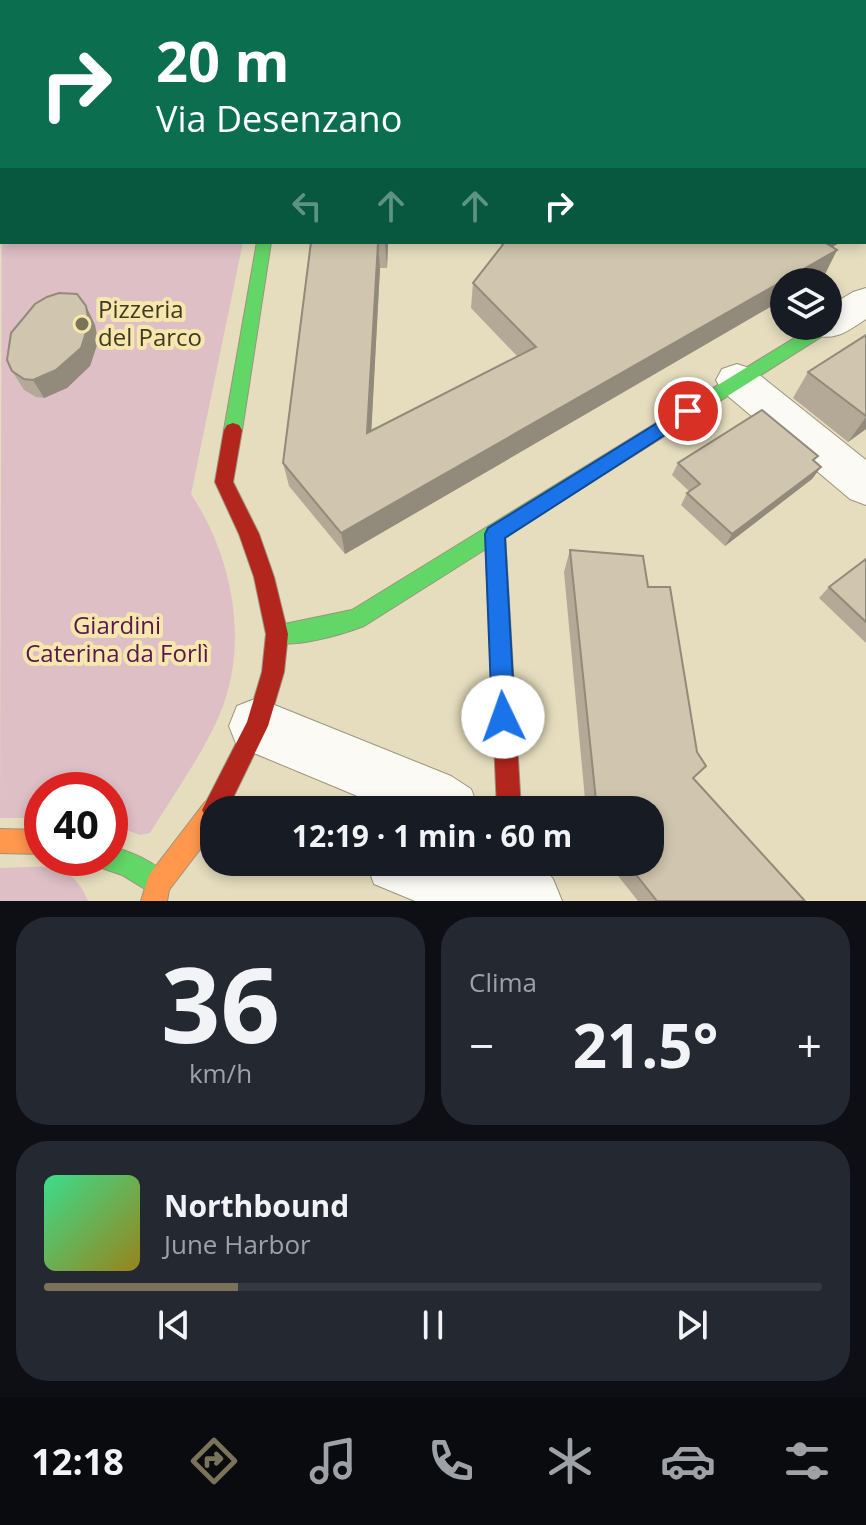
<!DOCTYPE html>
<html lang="it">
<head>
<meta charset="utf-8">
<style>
	:root { --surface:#171b24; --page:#242831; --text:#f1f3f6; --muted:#9ea1a6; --line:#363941; --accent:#7a7359 }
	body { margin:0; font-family:"Open Sans",sans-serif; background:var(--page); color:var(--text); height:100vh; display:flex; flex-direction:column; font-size:30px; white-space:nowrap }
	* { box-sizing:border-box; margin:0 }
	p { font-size:26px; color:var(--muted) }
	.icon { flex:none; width:44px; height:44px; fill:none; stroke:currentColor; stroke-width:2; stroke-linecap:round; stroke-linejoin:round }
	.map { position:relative; height:901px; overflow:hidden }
	.side { display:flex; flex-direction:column; gap:16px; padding:16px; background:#0d0f14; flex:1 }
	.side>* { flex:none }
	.top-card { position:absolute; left:0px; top:0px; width:866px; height:244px; box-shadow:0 4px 12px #0003; background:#0b6e4f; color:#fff; overflow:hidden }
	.tools { position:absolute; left:770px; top:268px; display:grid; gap:16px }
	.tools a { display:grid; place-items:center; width:72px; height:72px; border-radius:50%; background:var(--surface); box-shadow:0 4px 12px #0003; font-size:40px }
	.speed { position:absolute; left:24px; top:772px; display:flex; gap:16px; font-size:40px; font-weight:700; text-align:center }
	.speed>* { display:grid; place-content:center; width:104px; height:104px; border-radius:50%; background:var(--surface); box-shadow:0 4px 12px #0003; line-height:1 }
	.speed .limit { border:12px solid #d22; background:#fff; color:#111 }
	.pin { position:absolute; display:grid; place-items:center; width:68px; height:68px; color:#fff; margin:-34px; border:4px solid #fff; border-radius:50%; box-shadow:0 2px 8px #0007 }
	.me { position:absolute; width:88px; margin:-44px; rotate:357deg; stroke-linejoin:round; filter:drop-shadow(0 0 6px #0008) }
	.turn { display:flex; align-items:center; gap:28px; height:168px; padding:0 24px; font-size:36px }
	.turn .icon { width:104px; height:104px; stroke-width:2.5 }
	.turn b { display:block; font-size:56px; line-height:68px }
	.lanes { display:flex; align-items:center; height:76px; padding:0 24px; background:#0003; justify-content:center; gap:40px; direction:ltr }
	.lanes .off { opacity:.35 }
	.big { font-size:60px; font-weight:700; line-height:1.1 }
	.side .tile { flex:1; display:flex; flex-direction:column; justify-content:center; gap:12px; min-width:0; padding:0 28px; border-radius:32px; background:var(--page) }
	.side .dial { align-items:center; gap:0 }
	.dial b { font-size:104px; line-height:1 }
	.song { display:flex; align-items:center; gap:24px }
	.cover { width:96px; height:96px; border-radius:12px; background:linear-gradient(135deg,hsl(150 70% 55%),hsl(50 70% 35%)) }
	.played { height:8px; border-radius:4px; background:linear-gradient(90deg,var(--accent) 25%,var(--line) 25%) }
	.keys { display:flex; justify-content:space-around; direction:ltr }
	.heat { display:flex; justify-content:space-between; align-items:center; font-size:44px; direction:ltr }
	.side .tiles { flex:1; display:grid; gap:16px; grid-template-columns:1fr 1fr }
	.tile:last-child { grid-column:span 2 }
	.trip { position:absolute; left:200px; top:796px; width:464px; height:80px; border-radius:32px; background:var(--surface); box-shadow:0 4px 12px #0003; font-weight:700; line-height:80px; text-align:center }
	.tab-bar { display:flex; height:128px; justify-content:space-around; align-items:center; background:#090b0e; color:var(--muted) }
	.tab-bar .icon { width:56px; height:56px }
	.tab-bar .current { color:var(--accent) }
	.tab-bar b { font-size:36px; color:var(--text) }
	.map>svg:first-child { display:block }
</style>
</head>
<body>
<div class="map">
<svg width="866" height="901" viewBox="0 0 866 901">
	<rect width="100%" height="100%" fill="#e5ddbe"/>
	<path fill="#ddbfc5" d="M2,156v86h241l-52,252c42,63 59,151 28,222 -18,41 -46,79 -69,117l-10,2 -30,-11v-34h-68v28h-42z
		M0,868c41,0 70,-11 88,33h-88z"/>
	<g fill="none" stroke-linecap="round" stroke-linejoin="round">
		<defs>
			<path id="lane" d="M265,0h16v2h-16z
				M0,35h2v10h-2z"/>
			<path id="street" d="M866,288v31c-18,12 -30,22 -52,16l-5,-9h19v-19l25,-15z
				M737,364l15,5 114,91v45l-16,-6 -128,-108 -6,-11 6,-11z
				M257,698l194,78 20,13 8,21h-88l-154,-64 -8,-20 8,-20z
				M366,862h100l6,3 -1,-3h69l13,17 9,22h-147l-41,-17z"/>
			<path id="fast" d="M2,123v10l-2,1v-10z
				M257,242h14l-29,188 -3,5h-12l-3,-5z
				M828,321l6,5 -2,4 -468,296c-21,8 -73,24 -94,15l-4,-7 4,-7 82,-17 462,-284h14z
				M110,846c21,6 52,17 61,38l-4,9 -9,4 -36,-22 -23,-8 -3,-9h14z"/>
			<path id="slow" d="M214,799l9,3 3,8h-12v21l-45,59 -2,11h-26l8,-26 56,-73z
				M0,829l42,1v24l-42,-1z"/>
			<path id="jam" d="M233,423l6,2 3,5 -9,52 26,52 15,43 14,57 -4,38 -16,54 -41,84h-13v12l-8,-4 -4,-8 45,-88 15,-50 4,-38 -12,-57 -15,-43 -24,-52 9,-52 3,-5z
				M495,526l7,2 3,6 16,276h-24l-12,-276 3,-6z"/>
		</defs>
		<use href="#lane" stroke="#9b947b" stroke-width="2"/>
		<use href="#street" stroke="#9b947b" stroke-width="2"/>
		<use href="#fast" stroke="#9b947b" stroke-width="2"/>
		<use href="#slow" stroke="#9b947b" stroke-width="2"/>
		<use href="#jam" stroke="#9b947b" stroke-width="2"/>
		<use href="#lane" fill="#fbfaf5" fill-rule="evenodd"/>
		<use href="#street" fill="#fbfaf5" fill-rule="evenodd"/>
		<use href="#fast" fill="#63d668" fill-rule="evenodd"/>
		<use href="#slow" fill="#ff974d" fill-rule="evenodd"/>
		<use href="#jam" fill="#b3261e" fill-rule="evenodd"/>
	</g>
	<path fill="#b3a996" d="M311,242h77l-1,26h-7l-9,163 146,-75 -46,-48 2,-25 28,-36v-5h340l-9,5 5,3 -13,26 -11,6h-29v17l-439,255 -56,-68 -6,-23z
		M86,306l9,19 3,17 -8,24 -23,22 -23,10 -8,-1 -12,-7 -12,-19z
		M866,335v94l-18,13 -55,-44 15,-26z
		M818,456l-4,5 7,6 -9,12 -87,67 -44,-41 6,-12 2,-2 -17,-16 6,-12z
		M570,550l78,37 45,191 112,123h-167l-31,-39h43v-52h-64l-22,-238z
		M866,559v84l-47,-45 10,-11z"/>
	<path fill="#928a7a" d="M864,61h2v18l-2,1z
		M866,210v18l-2,1v-18z
		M385,242h3l-1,26z
		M814,242h27l-37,21z
		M378,243l2,25 -10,189 -3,-24z
		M837,250l-13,26 -11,6h-29v17l-439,255 -4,-21z
		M86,306l9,19 3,17 -8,24 -23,22 -23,10 -11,-18z
		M866,417v12l-18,13z
		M821,467l-9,12 -87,67 7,-12z"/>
	<path fill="#d0c5ae" stroke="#928a7a" stroke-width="2" d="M341,0h103v2h-103z
		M555,0h311v61h-2v-59h-308z
		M866,150v60l-2,1v-60z
		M311,242h74l-7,1 -11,190 169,-86 -63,-64 32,-41h319l13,8 -496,283 -58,-70z
		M59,293l18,1 9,12 3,17 -8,25 -25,22 -23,10 -9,-1 -12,-8 -5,-11 4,-27 24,-29 12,-7z
		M866,335v81l-58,-44z
		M762,410l56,46 -5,4 8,7 -89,67 -45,-41 13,-9 -22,-21z
		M570,550l73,6 5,31h22l27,165 9,14 -13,12 112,123h-148l-31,-39h24v-52h-53z
		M866,559v63l-37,-35z"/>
	<path fill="#1a73e8" stroke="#114b97" stroke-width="2" d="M688,404l6,2 2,5 -2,5 -189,122 10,179 -4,8 -8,3 -8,-3 -3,-8 -7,-183 3,-6z"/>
	<circle fill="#7a7359" stroke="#f6e7ad" stroke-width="3" cx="82" cy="324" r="8"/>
	<g text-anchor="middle" stroke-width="8" stroke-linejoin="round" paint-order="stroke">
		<g font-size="24" fill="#403a23" stroke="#f6e7ad" text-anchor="start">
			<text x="98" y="318">Pizzeria<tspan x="98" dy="28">del Parco</tspan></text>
		</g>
		<g font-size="24" fill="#59174f" stroke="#f6e7ad">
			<text x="117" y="634">Giardini<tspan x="117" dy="28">Caterina da Forlì</tspan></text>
		</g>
	</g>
</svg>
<div class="tools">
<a><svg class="icon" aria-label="layers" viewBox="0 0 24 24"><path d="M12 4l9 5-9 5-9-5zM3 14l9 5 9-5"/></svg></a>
</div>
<div class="speed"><div class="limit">40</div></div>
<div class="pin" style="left:688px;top:411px;background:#d93025"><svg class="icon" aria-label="arrive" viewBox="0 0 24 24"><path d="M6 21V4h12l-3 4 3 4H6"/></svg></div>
<svg class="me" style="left:503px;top:717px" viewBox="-20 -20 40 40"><circle r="19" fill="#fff"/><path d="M0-13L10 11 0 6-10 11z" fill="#1a73e8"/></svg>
<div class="trip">12:19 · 1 min · 60 m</div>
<div class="top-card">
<div class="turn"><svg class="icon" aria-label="right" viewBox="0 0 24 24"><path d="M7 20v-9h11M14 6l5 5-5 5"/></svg><div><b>20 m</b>Via Desenzano</div></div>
<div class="lanes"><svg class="icon off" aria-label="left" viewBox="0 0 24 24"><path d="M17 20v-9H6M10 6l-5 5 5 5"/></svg><svg class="icon off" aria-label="ahead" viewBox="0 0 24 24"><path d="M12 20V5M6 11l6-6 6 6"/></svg><svg class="icon off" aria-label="ahead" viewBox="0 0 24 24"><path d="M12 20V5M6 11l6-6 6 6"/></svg><svg class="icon" aria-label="right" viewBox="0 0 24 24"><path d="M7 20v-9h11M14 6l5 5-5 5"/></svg></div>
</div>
</div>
<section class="side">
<div class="tiles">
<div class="tile dial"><b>36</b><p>km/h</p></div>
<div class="tile"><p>Clima</p>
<div class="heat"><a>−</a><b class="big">21.5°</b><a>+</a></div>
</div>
<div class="tile">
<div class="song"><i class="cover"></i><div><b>Northbound</b><p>June Harbor</p></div></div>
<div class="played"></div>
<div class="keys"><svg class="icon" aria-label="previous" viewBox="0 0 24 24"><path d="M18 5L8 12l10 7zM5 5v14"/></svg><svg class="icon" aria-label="pause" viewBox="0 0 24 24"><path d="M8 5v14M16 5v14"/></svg><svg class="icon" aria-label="next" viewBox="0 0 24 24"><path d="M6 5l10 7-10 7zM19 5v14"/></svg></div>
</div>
</div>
</section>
<nav class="tab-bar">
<b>12:18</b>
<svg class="icon current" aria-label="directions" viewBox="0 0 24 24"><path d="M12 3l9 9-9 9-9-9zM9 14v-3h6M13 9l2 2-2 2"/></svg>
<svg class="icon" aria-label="music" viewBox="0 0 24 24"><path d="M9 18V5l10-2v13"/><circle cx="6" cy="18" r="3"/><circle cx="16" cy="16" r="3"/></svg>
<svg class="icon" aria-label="phone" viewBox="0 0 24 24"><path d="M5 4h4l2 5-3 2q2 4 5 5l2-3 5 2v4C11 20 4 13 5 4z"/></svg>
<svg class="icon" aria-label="climate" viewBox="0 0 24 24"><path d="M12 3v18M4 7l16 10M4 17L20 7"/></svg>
<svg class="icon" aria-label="car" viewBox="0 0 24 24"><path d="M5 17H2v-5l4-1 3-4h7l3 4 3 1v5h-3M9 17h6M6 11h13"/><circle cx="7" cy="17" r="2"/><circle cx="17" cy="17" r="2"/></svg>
<svg class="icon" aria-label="filters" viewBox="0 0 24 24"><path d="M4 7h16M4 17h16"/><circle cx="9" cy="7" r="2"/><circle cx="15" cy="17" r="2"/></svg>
</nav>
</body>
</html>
